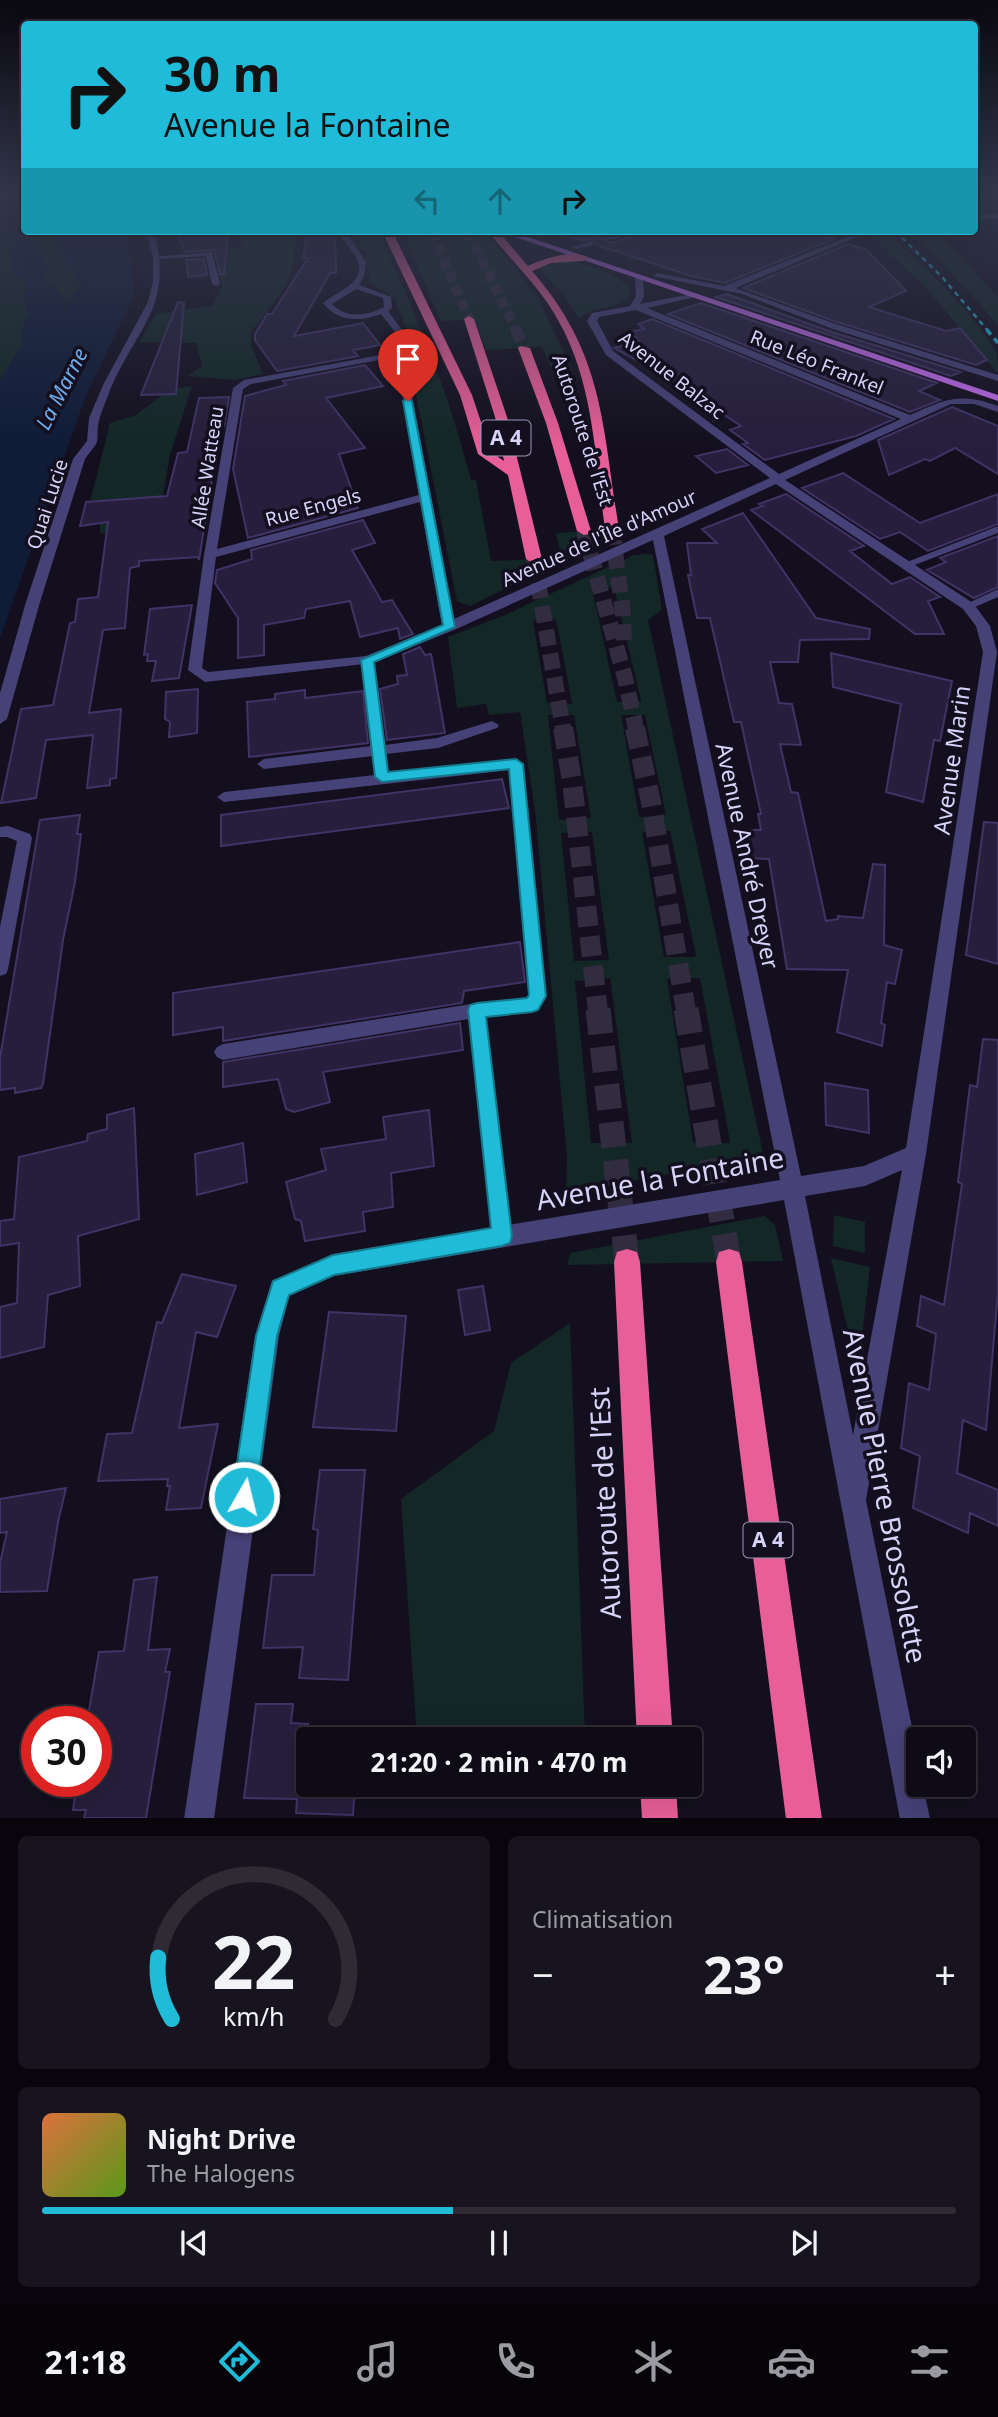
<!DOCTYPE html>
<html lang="fr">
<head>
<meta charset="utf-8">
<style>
	:root { --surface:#0e0b16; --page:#17141f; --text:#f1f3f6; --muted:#9b9ba1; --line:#2e2b35; --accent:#1fbbd8 }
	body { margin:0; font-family:"Noto Sans",sans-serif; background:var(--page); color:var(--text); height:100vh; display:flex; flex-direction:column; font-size:26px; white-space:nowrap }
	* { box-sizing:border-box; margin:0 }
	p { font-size:23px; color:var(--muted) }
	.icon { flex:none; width:38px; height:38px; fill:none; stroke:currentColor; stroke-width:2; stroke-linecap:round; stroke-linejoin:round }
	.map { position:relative; height:1818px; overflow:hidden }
	.panel { display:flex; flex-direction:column; gap:18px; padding:18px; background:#08060c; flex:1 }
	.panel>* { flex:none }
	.top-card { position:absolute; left:21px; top:21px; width:957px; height:214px; border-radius:7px; box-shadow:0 7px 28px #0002,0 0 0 2px var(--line); background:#1fbbd8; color:#111; overflow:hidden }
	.tools { position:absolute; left:906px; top:1727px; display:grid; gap:14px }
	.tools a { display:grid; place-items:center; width:70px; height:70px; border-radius:7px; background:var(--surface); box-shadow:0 7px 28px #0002,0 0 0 2px var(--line); font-size:35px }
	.speed { position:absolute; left:21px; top:1706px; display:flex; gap:14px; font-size:35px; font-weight:700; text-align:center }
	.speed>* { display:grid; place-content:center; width:91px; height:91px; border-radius:50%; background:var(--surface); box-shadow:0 7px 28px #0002,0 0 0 2px var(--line); line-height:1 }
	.speed .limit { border:10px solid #d22; background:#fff; color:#111 }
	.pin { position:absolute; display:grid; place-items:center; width:60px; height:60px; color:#fff; margin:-72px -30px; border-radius:50% 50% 50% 0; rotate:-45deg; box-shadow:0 0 7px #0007 }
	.pin .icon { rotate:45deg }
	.me { position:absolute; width:77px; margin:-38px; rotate:8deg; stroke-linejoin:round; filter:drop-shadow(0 0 5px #0008) }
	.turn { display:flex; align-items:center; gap:24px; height:147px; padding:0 28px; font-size:32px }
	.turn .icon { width:91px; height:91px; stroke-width:2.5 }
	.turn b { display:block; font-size:49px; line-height:60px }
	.lanes { display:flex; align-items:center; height:66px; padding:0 28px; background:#0003; justify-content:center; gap:35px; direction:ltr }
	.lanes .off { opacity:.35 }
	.big { font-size:52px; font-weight:700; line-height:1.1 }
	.panel .widget { flex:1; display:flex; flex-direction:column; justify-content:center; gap:10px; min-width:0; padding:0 24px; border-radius:10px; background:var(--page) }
	.panel .dial { align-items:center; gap:0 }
	.dial svg { height:182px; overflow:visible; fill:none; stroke:var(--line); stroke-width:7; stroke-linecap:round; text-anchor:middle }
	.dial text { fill:var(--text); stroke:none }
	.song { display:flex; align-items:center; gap:21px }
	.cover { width:84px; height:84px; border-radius:10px; background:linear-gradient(135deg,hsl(20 70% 55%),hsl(90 70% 35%)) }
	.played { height:7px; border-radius:4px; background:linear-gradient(90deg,var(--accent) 45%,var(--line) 45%) }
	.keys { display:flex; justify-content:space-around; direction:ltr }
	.heat { display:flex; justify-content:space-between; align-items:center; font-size:38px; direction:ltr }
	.panel .tiles { flex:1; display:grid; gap:18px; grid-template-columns:1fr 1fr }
	.widget:last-child { grid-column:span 2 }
	.trip { position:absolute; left:296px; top:1727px; width:406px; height:70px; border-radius:7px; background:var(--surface); box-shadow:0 7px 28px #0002,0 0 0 2px var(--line); font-weight:700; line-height:70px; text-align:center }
	.menu { display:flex; height:112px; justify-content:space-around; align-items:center; background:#060409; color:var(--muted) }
	.menu .icon { width:49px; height:49px }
	.menu .on { color:var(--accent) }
	.menu b { font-size:32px; color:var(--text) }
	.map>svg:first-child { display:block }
</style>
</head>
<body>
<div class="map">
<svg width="998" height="1819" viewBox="0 0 998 1819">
	<rect width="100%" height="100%" fill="#130f1e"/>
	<path fill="#132727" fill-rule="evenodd" d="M0,216l4,1 2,26 5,3 4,31 10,3 4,9 -5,4v10l5,10 -8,19v14l-21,35z
		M31,231h20l5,3 4,15 15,26h3l3,11 -13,18 -1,9 -4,-16 -16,-11 -5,-8 7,-8 -17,-29z
		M241,231h55c0,51 -16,64 -45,101v13l12,29 -30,6 -45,-4 14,-10 -6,-23 -57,-1 17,-28 57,-9 9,-19 -6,-35 18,-2 8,-4z
		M353,231h24c39,81 72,162 94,249h5l15,81 71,-3 -6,-25 74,-5 -160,78 -13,-5 -44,-221 -4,-43 -14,-38 -25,-16 -5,-31z
		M410,231l76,2 52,65 32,67 8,42 -10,1 -26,-61 -56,3 -12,-31 -33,2 -35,-81 7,-1z
		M865,231h22c34,33 86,80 109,121 2,6 2,15 2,22l-75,-90z
		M908,231h29l61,66v28l-57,-64z
		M570,260c21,7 42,13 60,27l-2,12c-15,11 -35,7 -49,20l-14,-22 -27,-30z
		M192,386l-22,69 -14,82 -56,-4v-26l-11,-1 21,-83 26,-8 34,-26z
		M648,554l5,1 9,55 -14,10 116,538 -198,34 1,-35 -32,-347 -15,-98 -31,3 -3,-11 -29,4 -9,-71 57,-22 129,-60zM614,587l27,113v1l-24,1 -25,-113zM556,619l16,84v1l-25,-1 -14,-82zM548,715h26l17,103 -32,2zM621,715h24l21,100 -27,2zM670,831l26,125 -1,1h-31l-22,-125zM592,832l17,128 -35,1 -13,-128zM610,978l22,165h-41l-16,-162zM700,978l30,164v1l-37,-1 -26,-163z
		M834,1215l31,7v31l-32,-7z
		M765,1216l10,9 8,36 -216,4 3,-12z
		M831,1258l39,9 -10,87 -7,-2z
		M570,1323l15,416h-168l-16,-240 93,-68 17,-68z"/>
	<path fill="#0f1b37" d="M0,193h24v38h7l1,10 17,29 -7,8c5,9 14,9 19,17 3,5 3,12 6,18l1,-8 13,-19 -21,-37 -4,-15 -5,-3h76l8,63 -48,99 -87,245v-257l21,-35v-14l8,-19 -5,-10v-10l5,-3 -4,-10 -10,-3 -4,-31 -6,-4 -1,-25 -4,-1z"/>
	<path fill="#261e3c" stroke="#403365" stroke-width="2" d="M204,231l2,4h22l-4,39h-4l-6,-24 -29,2 -7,-19z
		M308,231h27l1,42h-6l-36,63 69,-13 17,22 -27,5 5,6 -81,15 -22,-31v-6l12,-20h5l36,-56h-5z
		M568,231h14l30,12 36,-12h161l25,8 -109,44 -34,-7 -94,-31 -5,-6 -9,2 -16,-5z
		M848,244l19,6 39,41 -37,16 77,24 14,-3 27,32 -11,5 -139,-43 -94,-34z
		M204,259l3,16 -19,2 -2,-17z
		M727,294l102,37 132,41 -10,4 -235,-79z
		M178,302l6,1 -8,91 -35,1z
		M701,303l236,80 -18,8 21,9 -30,12 -242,-98z
		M652,319l242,100 -38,17 -91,24 -22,-16 5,-1 -18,-13 11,-4 -33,-22 5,-2 -99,-54 26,-6 -10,-10 14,-3 -6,-5z
		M365,365l18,21 -57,12 39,50 -26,6 19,54 -110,30 -15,-69 12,-73 41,-11 -3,-4z
		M229,397l-5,30 -2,-10 -23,143 -1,-3 -59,4v5l-9,2 -5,60 -22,2 -14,83 32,-4 -5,69 -6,1v6l-23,3 6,-53 -47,5 -10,58 -35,5 20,-94 32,-4 17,-82 5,-1 3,-23 20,-2 10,-75 -28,4 6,-24 81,-6 11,-43 9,-1 12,-54z
		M952,407l46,19v48l-43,-26 -25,13 -5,-2 -36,16 -11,-35z
		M727,449l21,16 -32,8 -20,-17z
		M843,473l77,50 78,-29v30l-70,27 -28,-19 -20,7 -78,-51z
		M786,494l78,52 -14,5 42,33 18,-7 30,20 -12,4 16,33h-29l-164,-124 12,-4 -4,-2z
		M743,513l73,105 54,11 -1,10 -69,1 -2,22h-28l9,41 13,1 9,41 -21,-1 11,48 7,1 28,128 12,-2v-3l25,2 10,-54 12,1 -1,80 18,5 -7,34 -8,-2 -6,41 4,2 -3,21 -45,-14 11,-62 -61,-1 -18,-110 -21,-1 -6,-28h19l-3,-16h3l-20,-92h-7l-24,-104h-13l-9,-43h3l-4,-32h30l-15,-14z
		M363,520l12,23 -23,7 30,52 10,-2 21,34 -13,5 -2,-11 -38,9 -10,-36 -44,8 -2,9 -40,7v30l-26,3v-40l-23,-35 2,-13 35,-11 -1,-9z
		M998,536v51l-24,11 -47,-28 19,-8 -6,-4z
		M192,605l-13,73 -27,3 4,-20h-9l1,-7 -4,1 6,-46z
		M420,647l5,8 6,-1 14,79 -58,7 -7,-51 18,-5 -1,-8 10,-1 -4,-21z
		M831,653l121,28 -12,60 -6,-1 -11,62 -37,-10 15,-88 -68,-17z
		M198,689l-1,44 -28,4 1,-15 -5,-3 1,-27z
		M305,690v8l58,-7 5,52 -119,14 -2,-55 28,-3v-5z
		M502,779l7,29 -288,38v-31z
		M80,815l-3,19h4l-6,48 -12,58 -20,144 -2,4 -26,5v-5l-15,2v-32l40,-238z
		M984,822l14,1v141l-32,-9z
		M520,942l5,40 -61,9 -2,12 -239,38v-14l-50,8v-42z
		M460,1023l3,27 -140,22 7,30 -36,10 -8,-3 -8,-30 -55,8v-25z
		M983,1039l15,1v251l-12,139 -23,-10 -6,53 41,17v36l-28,-13 -2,20 -55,-25 7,-52 -19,-8 8,-65 20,7 7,-56 -19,-8 4,-30 23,9 18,-121 -4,-2 12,-97 7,2z
		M825,1083l43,7 1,43 -43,-8z
		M134,1108l5,111 -61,17 2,50 -32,9 -4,52 -44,11v-51l17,-4 2,-60 -19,3v-25l14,-2 5,-62 68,-16 1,-7 19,-5v-14z
		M429,1110l5,56 -43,7 2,34 -30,5 2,19 -60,10 -4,-20 -6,-2 -9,-37 40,-12 -5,-21 65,-10 -3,-22z
		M243,1143l4,39 -50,13 -2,-41z
		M182,1274l54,12 -19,51 -21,-5 -17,96 39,-4 -17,84 -35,2 4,-24h-3l1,-7 -70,2 9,-47 25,-1 25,-111 5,1z
		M483,1286l7,44 -25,5 -7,-45z
		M329,1312l77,4 -10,115 -83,-4z
		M320,1470h45l-17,210 -49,-2 4,-31 -40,1 9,-73h42l4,-45 -5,-1z
		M66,1488l-8,34 -11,69 -47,1v-29l7,-31 -7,1v-34z
		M157,1577l-9,73 22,-1 -5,23h5l-24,146h-62l2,-8h-13l4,-28h19v-60h-9l12,-70 25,-1 10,-71z
		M256,1704h37l-2,19 17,1v61h47l-2,30 -57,-2 1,-14 -53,-1z"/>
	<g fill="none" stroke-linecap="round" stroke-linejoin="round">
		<path stroke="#312c3f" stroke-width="10" stroke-dasharray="10 5" stroke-linecap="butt" d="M432,231l37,88
			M468,231l49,101"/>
		<path stroke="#312c3f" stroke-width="12" stroke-dasharray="12 6" stroke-linecap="butt" d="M516,330l8,18"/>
		<path stroke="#312c3f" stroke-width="16" stroke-dasharray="16 8" stroke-linecap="butt" d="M612,529l11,84 1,32
			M584,531l41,147 11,51
			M534,559l29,170"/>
		<path stroke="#312c3f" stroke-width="20" stroke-dasharray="20 10" stroke-linecap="butt" d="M563,728l9,53 26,230
			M635,728l16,74 35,209"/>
		<path stroke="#312c3f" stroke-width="25" stroke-dasharray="25 13" stroke-linecap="butt" d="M598,1009l29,253
			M686,1009l43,253"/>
		<path fill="#464177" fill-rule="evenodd" d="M975,214l23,1v4l-23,-1z
			M338,231h8l20,31 -2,14 -5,9 32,12 1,11 -4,3 20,27v16l-7,-2 -1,-14 -19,-24c-21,8 -44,8 -58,-11 13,-11 45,-21 34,-44 -5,-10 -14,-18 -19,-28zM356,289l27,9 1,9c-17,9 -38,12 -52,-3z
			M584,231l27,5 35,-5 -35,9z
			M591,241l3,4 -18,4 -4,-2z
			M212,252l8,32 -4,2 -4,-2 -6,-28 -49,3 -4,-2z
			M998,526v7l-86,33 -10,-2z
			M998,589v8l-30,13 -6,-4z
			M368,656l6,4 11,85 52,-7 55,-17 7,4 -2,3 -59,20 -52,6 3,19 127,-14 7,5 23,232 -8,14 -6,2 -46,4 26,220 -3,7 -7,3 -7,-3 -3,-7 -23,-217 -246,41 -6,-3 -3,-5 3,-5 6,-3 254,-41 50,-5 2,-3 -19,-225 -286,32 -7,-5 7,-5 151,-17 -2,-19 -109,13 -7,-5 7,-5 107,-13 -9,-86z
			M8,826l22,8 2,4 -24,131 -2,5 -6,2v-49l17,-86 -10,-4h-7v-10z"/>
		<path fill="#464177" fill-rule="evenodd" d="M146,231h8c20,77 -17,95 -44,159 -4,12 -10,23 -12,36 -1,5 0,11 -1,16 -2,5 -9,12 -12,17l-45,143 -33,117 -7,5v-31l26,-91 47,-143 14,-18 2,-23 15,-35 44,-81 5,-21v-24z
			M848,231h9l5,4 -127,53 101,36 162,51v6l-168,-53 -88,-34 -89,-18 4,-3 67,13 128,-51z
			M639,276l4,3 1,17 -4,8 51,-10 4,3 -48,11 263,107c35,-16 50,-23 88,-9v6l-24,-8h-23l-166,76 188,123 17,23 7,26 -71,502 -60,346 53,262v23h4l7,34h-30l-116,-619 -450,76 -45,20 -10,40 -65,483h-30l71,-483 17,-55 61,-27 447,-74 -127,-640 -199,90 -81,33 -168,19 -17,-12 16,-115 29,-167 11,-8 164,-30 5,51 41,218 316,-141 -164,-123 -19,-34 5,-8 38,-7 6,-10 -1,-17zM636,310l265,109 -122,55 -166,-123 -16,-30 2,-4zM400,356l3,45 16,94 -202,54 26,-160 8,-5zM776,484l187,125 13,17 7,26 -77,496 -42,18 -63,10 -137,-640zM420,502l22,123 -76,31 -158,16 -6,-4 14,-111zM902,1170l-49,265 -48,-239 60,-10z"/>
		<path fill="#c169ea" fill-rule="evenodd" d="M498,231h12l488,164v6z"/>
		<path fill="#e85e98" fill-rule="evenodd" d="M382,231h10l80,164 19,57 13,9 -9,-44 -31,-98 5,-3 5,3 33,98 35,142 -3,3 -5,2 -8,-5 -18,-84 -30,-21 -18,-59z
			M488,231h10l30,35c15,-7 45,-18 60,-8l-5,3 -32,2 -19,8c73,84 70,155 87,258l-2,3 -5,1 -7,-4c-10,-70 -11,-146 -47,-209 -18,-33 -47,-59 -70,-89z
			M520,346l10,2 28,75 33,108 -2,3 -5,1 -7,-4 -31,-108 -28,-75z
			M627,1249l10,3 3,10 33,478h-36l-23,-478 3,-10z
			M729,1249l10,3 3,10 80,557h-36l-70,-557 3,-10z
			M640,1785h36l2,34h-36z"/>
		<path stroke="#1fbbd8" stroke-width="2.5" stroke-dasharray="5 4.5" stroke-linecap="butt" d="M895,231l47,46 47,55"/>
		<path stroke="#1fbbd8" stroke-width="3.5" stroke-dasharray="6 5" stroke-linecap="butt" d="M987,330l11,13"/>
	</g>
	<linearGradient id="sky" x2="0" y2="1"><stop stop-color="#0a0810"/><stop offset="0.43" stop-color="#33374c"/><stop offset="1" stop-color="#33374c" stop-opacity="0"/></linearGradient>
	<rect width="998" height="447" fill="url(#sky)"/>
	<path fill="#1fbbd8" stroke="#147a8c" stroke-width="2" d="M408,398l4,3 43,226 -81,35 14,110 128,-13 7,5 23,232 -8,14 -6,2 -46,5 26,219 -2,7 -8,3 -168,29 -45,20 -12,41 -21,161 -4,8 -8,4 -8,-4 -4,-8 24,-161 17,-55 60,-26 158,-27 -23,-218 2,-5 7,-2 50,-5 2,-3 -20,-226 -127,13 -7,-5 -14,-117 82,-35 -40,-224z"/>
	<g text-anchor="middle" stroke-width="7" stroke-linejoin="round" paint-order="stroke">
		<g font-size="19" fill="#d9d2f9" stroke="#130f1e">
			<text transform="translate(817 362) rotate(22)" y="7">Rue Léo Frankel</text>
			<text transform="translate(672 375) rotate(38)" y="7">Avenue Balzac</text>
			<text transform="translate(583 430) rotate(72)" y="7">Autoroute de l’Est</text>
			<text transform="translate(207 467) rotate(-81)" y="7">Allée Watteau</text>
			<text transform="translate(47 504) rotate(-72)" y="7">Quai Lucie</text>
			<text transform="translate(313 507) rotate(-15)" y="7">Rue Engels</text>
			<text transform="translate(599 538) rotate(-24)" y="7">Avenue de l'Île d'Amour</text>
		</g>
		<g font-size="21" font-style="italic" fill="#6faaeb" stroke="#130f1e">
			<text transform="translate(62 389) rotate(-63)" y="7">La Marne</text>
		</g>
		<g fill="#130f1e" stroke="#9e98b7" stroke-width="2">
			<rect x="481.5" y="420.5" width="49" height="35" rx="5"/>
			<rect x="743.5" y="1522.5" width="49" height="35" rx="5"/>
		</g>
		<g font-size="21" font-weight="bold" fill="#d9d2f9">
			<text x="506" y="445">A 4</text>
			<text x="768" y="1547">A 4</text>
		</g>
		<g font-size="23" fill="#d9d2f9" stroke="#130f1e">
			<text transform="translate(952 760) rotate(-82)" y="8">Avenue Marin</text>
			<text transform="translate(747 856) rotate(78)" y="8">Avenue André Dreyer</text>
		</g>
		<g font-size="28" fill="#d9d2f9" stroke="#130f1e">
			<text transform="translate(660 1179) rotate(-10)" y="10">Avenue la Fontaine</text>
			<text transform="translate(885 1496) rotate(79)" y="10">Avenue Pierre Brossolette</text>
			<text transform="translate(605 1503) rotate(-93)" y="10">Autoroute de l’Est</text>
		</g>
	</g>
</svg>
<div class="tools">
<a><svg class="icon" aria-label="sound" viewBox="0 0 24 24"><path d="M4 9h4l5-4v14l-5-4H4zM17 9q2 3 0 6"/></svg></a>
</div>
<div class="speed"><div class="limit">30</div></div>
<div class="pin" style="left:408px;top:401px;background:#d93025"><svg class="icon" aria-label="arrive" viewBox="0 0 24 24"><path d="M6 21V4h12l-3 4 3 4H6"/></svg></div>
<svg class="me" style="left:244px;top:1497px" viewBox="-20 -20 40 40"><circle r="17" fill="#1fbbd8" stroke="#fff" stroke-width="3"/><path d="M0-11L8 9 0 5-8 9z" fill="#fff"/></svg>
<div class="trip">21:20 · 2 min · 470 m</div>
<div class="top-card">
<div class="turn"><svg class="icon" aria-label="right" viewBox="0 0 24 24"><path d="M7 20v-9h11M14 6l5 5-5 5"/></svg><div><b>30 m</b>Avenue la Fontaine</div></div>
<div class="lanes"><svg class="icon off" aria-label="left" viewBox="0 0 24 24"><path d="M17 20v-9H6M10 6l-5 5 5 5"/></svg><svg class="icon off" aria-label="ahead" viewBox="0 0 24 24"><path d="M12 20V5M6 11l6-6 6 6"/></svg><svg class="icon" aria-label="right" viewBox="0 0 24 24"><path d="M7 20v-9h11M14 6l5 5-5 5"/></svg></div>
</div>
</div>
<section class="panel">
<div class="tiles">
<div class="widget dial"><svg viewBox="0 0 100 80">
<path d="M14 69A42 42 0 1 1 86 69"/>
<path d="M14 69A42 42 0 0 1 8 42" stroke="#1fbbd8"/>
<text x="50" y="56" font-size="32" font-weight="700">22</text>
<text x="50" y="72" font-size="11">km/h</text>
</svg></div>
<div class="widget"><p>Climatisation</p>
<div class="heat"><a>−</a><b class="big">23°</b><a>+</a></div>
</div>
<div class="widget">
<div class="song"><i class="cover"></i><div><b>Night Drive</b><p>The Halogens</p></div></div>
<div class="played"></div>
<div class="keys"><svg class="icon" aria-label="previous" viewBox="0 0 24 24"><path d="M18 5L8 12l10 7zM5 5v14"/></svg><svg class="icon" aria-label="pause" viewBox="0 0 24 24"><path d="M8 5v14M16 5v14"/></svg><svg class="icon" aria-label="next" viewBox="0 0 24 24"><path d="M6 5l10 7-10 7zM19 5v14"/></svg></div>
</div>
</div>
</section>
<nav class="menu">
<b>21:18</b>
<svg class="icon on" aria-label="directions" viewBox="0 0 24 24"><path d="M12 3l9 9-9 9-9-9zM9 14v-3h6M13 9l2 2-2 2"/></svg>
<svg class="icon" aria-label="music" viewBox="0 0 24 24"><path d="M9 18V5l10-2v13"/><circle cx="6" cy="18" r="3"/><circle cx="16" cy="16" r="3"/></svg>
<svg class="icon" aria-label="phone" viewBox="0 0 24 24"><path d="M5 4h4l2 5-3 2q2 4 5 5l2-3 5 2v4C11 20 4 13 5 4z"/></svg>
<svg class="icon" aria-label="climate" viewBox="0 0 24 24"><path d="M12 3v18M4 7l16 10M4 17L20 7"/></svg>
<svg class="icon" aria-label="car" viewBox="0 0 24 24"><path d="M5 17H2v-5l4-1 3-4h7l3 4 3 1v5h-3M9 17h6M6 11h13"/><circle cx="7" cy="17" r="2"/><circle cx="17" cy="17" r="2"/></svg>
<svg class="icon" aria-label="filters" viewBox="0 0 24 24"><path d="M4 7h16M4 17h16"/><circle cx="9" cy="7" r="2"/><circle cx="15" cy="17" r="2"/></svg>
</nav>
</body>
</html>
